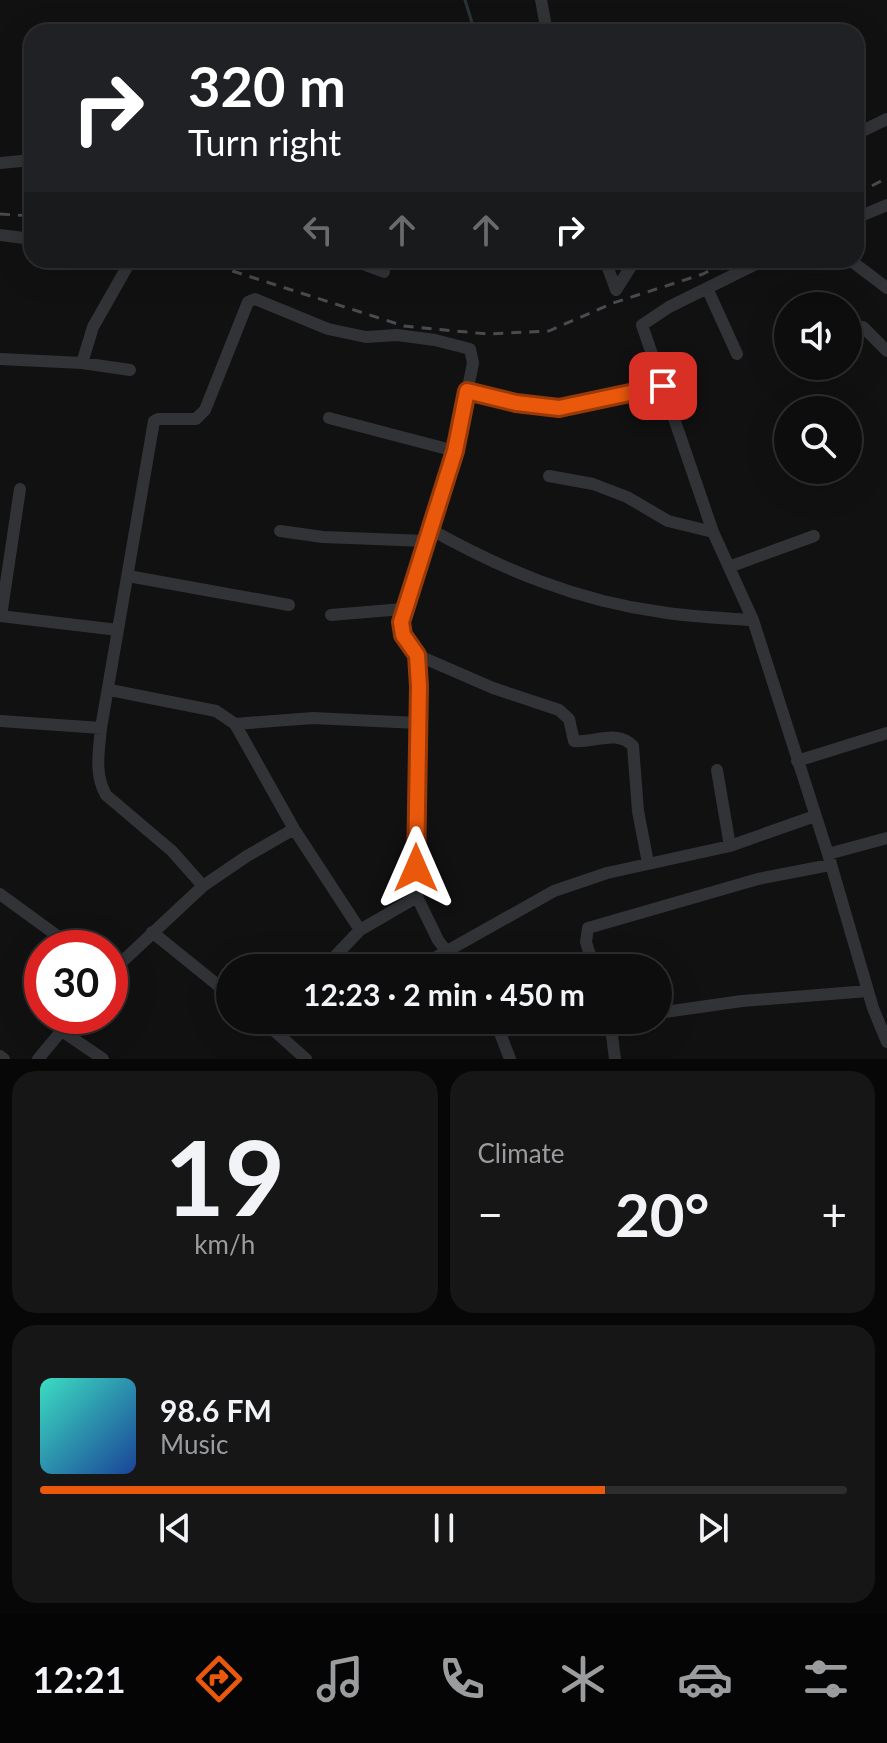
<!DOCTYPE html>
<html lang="en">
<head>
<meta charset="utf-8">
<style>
	:root { --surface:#0d0d0e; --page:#161617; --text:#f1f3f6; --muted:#9a9c9e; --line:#2d2d2e; --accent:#ea580c }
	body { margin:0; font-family:Lato,sans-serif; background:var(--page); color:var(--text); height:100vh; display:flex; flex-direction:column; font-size:30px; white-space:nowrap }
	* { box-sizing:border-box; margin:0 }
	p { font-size:26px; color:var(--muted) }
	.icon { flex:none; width:44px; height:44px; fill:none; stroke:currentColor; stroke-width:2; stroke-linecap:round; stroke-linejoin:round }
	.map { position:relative; height:1059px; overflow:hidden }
	.drawer { display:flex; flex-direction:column; gap:12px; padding:12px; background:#070708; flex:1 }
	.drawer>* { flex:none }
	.banner { position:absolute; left:24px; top:24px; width:840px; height:244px; border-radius:24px; box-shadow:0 8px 32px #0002,0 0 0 2px var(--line); background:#202124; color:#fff; overflow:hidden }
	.tools { position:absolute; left:774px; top:292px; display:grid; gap:16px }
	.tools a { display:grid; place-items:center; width:88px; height:88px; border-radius:50%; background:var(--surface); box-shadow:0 8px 32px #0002,0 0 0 2px var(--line); font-size:40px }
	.speed { position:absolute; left:24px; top:930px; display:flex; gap:16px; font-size:40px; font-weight:700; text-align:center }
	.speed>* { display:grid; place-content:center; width:104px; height:104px; border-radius:50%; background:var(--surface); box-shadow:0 8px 32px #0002,0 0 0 2px var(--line); line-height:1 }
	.speed .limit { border:12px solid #d22; background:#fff; color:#111 }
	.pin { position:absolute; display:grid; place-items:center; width:68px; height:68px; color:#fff; margin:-34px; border-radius:16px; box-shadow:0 4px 12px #0006 }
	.me { position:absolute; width:88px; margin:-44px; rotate:0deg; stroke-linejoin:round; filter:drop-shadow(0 0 6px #0008) }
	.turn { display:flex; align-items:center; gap:28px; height:168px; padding:0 32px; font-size:36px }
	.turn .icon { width:104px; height:104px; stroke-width:2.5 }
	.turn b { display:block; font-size:56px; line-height:68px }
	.lanes { display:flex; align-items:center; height:76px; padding:0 32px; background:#0003; justify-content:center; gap:40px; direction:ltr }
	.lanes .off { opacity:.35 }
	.big { font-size:60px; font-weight:700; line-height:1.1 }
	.drawer .card { flex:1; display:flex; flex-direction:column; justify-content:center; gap:12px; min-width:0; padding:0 28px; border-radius:24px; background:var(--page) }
	.drawer .dial { align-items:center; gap:0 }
	.dial b { font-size:104px; line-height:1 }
	.song { display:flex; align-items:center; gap:24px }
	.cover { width:96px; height:96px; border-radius:12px; background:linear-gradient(135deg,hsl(170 70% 55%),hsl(220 70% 35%)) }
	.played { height:8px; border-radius:4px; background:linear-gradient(90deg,var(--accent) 70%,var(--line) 70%) }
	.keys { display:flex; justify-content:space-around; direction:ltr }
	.heat { display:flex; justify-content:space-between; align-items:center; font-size:44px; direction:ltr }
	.drawer .tiles { flex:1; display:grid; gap:12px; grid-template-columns:1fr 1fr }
	.card:last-child { grid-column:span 2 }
	.trip { position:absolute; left:216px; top:954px; width:456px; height:80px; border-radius:40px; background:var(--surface); box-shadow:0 8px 32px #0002,0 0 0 2px var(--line); font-weight:700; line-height:80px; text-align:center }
	.tab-bar { display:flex; height:128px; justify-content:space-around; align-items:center; background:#050506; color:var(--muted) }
	.tab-bar .icon { width:56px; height:56px }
	.tab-bar .active { color:var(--accent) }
	.tab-bar b { font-size:36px; color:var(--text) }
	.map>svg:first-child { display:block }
</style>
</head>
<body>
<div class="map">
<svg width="887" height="1059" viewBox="0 0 887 1059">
	<rect width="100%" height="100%" fill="#111112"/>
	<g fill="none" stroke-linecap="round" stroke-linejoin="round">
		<path stroke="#293438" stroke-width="3" d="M465,0l10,32"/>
		<path stroke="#313337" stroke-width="12" d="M541,0l6,32
			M856,134l31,-15
			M0,163l32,-3
			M856,218l31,-13
			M0,235l32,4
			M352,260l32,12
			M605,260l11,30
			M764,260l-95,47 -27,18 71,207 40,88 75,234 45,154 14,34
			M850,260l37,28
			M707,288l30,66
			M616,290l19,-30
			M863,327l24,24
			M0,359l82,4 48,7
			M82,363l11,-36 38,-67
			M467,391l49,12 43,5 104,-22
			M329,418l126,33
			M549,476l44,8 34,13 41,24 45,11
			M430,529c73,41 148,72 231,83 30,5 61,6 92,8
			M280,531l43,6 103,4
			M729,567l85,-31
			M128,576l161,29
			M331,615l72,-6
			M0,616l118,14
			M1,616l19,-127
			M417,655l76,33 66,22 10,9 5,22c20,2 43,-12 59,5l5,65 10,52
			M110,690l106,21 19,13 59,105 66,101
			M0,721l101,7
			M235,724l78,-6 104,5
			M797,761l90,-28
			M717,770l13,76
			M828,854l59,-16
			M203,886l-31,-35 -66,-56c-12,-21 -7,-44 -5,-67l53,-307 4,-2h38l9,-9 43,-108 7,-3 73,30 38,8 31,-2 38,5 35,9 3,14 -18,88 -54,171 2,13 14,20 2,31 -3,76 1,135 21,43 9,12
			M0,894l74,54
			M152,932l78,63
			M324,968l36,-38 57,-33
			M417,968l137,-77 53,-18 123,-27 85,-30
			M594,968l-8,-26 2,-14 170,-49 72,-14
			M110,973l93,-87 44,-30 47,-27
			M658,1013l84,-12 126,-10
			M262,1020l44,39
			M495,1020l15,39
			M610,1020l5,39
			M62,1031l41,28
			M0,1056l4,3
			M38,1059l36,-43"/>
		<path stroke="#484b50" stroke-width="3" stroke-dasharray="10 8" stroke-linecap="butt" d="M856,194l31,-16
			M0,214l32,2
			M198,260l206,66 83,8 62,-3 64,-28 90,-29 28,-14"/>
	</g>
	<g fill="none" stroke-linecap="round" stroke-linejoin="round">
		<defs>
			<path id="route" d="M416,868l3,-182 -2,-31 -14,-20 -2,-13 54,-171 12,-60 49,12 43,5 104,-22"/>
		</defs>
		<use href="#route" stroke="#983908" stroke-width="20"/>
		<use href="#route" stroke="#ea580c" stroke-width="14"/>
	</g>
</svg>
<div class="tools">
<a><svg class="icon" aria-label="sound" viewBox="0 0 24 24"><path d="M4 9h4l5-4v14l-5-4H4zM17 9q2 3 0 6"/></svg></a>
<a><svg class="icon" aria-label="search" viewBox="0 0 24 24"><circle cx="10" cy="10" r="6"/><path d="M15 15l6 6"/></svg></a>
</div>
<div class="speed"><div class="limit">30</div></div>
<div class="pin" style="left:663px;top:386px;background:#d93025"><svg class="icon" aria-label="arrive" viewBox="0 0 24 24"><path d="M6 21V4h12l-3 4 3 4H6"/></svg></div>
<svg class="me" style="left:416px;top:868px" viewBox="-20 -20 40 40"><path d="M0-17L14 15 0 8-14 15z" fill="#ea580c" stroke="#fff" stroke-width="4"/></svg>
<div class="trip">12:23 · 2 min · 450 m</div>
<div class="banner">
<div class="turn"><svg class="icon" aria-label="right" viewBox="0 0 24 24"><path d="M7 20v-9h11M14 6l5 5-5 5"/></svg><div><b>320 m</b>Turn right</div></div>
<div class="lanes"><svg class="icon off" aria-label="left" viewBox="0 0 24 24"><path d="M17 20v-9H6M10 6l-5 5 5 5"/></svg><svg class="icon off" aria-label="ahead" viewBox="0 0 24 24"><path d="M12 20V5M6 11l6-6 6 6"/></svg><svg class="icon off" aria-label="ahead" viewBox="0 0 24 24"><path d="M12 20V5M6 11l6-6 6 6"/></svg><svg class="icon" aria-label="right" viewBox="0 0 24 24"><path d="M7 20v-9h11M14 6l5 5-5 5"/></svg></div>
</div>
</div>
<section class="drawer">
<div class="tiles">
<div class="card dial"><b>19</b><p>km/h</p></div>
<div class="card"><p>Climate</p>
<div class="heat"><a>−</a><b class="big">20°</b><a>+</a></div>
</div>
<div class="card">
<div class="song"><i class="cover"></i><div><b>98.6 FM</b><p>Music</p></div></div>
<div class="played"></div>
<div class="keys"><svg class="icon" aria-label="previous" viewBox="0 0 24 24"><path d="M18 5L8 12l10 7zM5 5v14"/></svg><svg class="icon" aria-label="pause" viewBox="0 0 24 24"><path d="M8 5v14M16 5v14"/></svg><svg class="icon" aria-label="next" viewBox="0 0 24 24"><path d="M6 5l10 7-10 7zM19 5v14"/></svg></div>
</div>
</div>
</section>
<nav class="tab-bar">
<b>12:21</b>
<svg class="icon active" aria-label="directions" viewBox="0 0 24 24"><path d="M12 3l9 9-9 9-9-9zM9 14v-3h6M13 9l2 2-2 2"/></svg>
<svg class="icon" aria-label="music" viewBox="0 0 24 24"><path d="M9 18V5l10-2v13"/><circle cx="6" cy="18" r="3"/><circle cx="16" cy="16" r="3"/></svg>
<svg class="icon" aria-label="phone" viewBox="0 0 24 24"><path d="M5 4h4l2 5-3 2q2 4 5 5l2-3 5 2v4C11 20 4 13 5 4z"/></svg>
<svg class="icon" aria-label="climate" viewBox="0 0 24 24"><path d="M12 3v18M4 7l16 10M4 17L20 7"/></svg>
<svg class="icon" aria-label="car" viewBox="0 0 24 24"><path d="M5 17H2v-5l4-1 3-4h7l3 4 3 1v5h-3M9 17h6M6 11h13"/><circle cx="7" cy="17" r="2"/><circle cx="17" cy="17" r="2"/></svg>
<svg class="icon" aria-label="filters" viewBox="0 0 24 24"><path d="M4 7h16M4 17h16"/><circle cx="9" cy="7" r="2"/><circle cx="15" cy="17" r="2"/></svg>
</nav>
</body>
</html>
